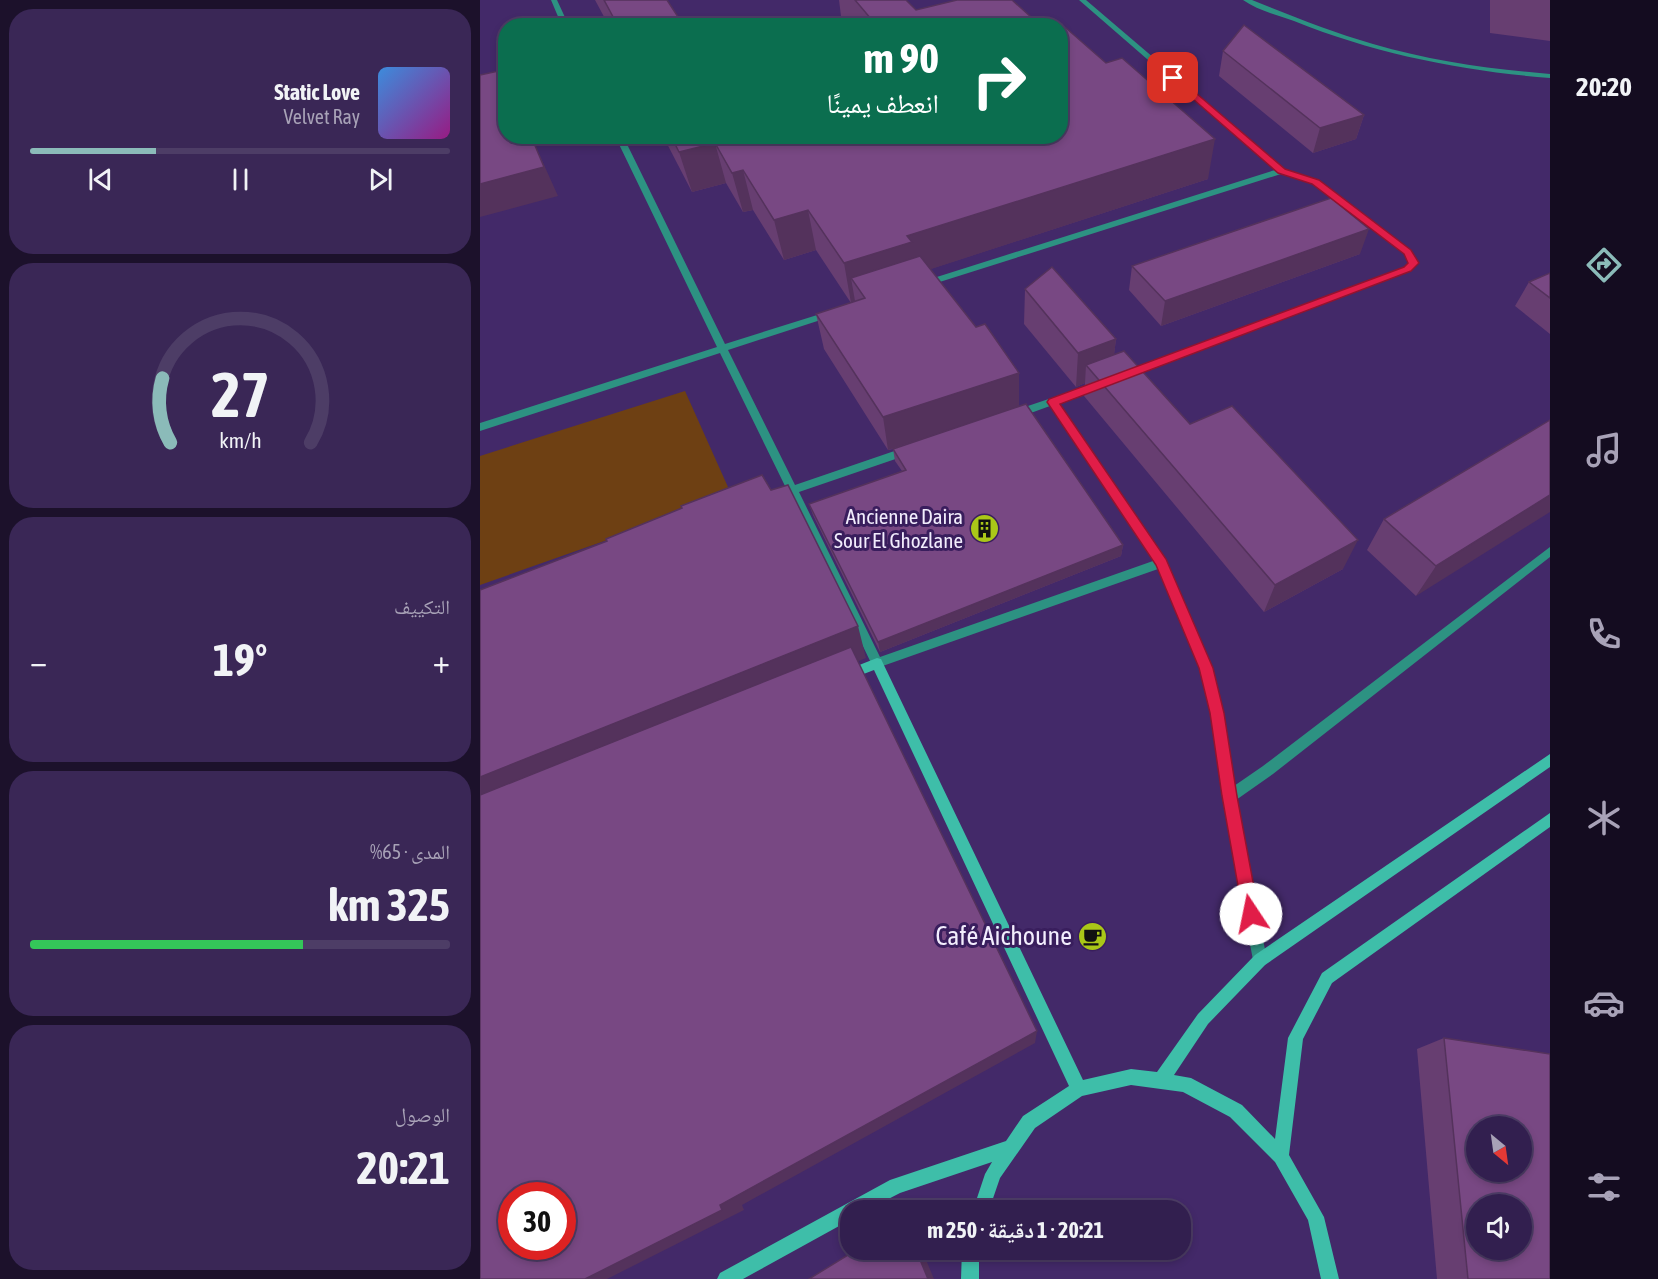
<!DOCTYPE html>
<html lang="ar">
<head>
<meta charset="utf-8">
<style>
	:root { --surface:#321f4f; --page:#3a2756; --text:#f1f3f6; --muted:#a8a2b7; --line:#4d3d66; --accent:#8bbbb9 }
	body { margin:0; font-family:"Asap Condensed","Noto Naskh Arabic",sans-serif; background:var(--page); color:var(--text); direction:rtl; height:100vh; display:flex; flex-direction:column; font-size:22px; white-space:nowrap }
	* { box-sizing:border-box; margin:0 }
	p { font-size:20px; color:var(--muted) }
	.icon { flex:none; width:33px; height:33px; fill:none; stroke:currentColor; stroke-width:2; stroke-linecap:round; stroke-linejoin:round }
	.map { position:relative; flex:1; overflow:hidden; direction:ltr }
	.side { display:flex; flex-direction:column; gap:9px; padding:9px; background:#1c112b; width:480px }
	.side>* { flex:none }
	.top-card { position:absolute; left:18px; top:18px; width:570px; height:126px; border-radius:24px; box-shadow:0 3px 9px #0003,0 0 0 2px var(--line); direction:rtl; background:#0b6e4f; color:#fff; overflow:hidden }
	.needle { width:39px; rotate:151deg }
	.buttons { position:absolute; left:986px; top:1116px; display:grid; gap:12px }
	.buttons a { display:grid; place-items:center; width:66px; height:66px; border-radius:50%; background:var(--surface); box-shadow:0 3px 9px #0003,0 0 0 2px var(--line); font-size:30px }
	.speed { position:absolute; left:18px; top:1182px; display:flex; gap:12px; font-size:30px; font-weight:700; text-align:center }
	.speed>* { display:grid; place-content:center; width:78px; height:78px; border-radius:50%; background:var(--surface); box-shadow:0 3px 9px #0003,0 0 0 2px var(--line); line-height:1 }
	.speed .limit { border:9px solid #d22; background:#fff; color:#111 }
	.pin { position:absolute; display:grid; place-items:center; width:51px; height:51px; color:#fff; margin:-26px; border-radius:12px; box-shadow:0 3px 9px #0006 }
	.me { position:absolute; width:66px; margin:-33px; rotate:349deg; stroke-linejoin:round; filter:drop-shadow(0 0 4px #0008) }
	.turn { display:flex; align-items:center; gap:21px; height:126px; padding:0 30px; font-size:27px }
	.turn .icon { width:78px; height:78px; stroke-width:2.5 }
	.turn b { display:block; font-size:42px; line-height:51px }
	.big { font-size:45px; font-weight:700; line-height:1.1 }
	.side .widget { flex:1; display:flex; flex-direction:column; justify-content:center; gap:9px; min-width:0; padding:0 21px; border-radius:24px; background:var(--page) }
	.side .dial { align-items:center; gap:0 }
	.dial svg { height:156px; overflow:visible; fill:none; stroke:var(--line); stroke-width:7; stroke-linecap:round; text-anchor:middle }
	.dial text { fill:var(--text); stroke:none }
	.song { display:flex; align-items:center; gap:18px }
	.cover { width:72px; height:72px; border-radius:9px; background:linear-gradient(135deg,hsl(210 70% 55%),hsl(310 70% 35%)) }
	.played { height:6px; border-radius:3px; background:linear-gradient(90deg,var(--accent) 30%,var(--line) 30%) }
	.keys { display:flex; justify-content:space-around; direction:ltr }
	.heat { display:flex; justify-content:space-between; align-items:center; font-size:33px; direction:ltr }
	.charge { height:9px; border-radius:4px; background:linear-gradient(90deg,#34c759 65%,var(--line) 0) }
	.trip { position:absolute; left:360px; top:1200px; width:351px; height:60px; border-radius:24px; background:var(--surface); box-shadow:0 3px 9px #0003,0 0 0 2px var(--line); font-weight:700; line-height:60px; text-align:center; direction:rtl }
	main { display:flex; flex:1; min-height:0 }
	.dock { display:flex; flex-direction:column; width:108px; justify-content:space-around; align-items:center; background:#140c20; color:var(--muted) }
	.dock .icon { width:42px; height:42px }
	.dock .on { color:var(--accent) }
	.dock b { font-size:27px; color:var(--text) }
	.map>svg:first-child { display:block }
</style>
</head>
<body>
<main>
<nav class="dock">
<b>20:20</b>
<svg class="icon on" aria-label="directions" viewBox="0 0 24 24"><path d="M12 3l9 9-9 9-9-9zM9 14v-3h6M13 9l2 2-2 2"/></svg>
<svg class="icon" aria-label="music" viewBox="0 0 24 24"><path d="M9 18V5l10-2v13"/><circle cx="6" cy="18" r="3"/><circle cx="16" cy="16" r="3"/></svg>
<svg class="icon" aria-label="phone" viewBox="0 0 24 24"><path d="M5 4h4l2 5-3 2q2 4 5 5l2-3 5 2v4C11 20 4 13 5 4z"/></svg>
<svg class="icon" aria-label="climate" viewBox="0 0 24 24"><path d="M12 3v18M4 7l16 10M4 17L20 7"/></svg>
<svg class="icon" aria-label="car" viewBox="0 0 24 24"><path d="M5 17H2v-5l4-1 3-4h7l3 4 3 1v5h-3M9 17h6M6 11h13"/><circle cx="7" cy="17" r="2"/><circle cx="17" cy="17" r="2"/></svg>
<svg class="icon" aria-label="filters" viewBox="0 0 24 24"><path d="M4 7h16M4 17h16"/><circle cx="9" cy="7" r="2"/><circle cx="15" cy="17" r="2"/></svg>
</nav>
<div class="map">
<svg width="1070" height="1279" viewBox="0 0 1070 1279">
	<rect width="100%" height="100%" fill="#432969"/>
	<path fill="#6e4013" d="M205,391l47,105 -252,89v-129z"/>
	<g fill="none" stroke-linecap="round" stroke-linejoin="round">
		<path fill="#2d9282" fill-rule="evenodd" d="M71,0h6l12,26h-7z
			M599,0h7l198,169 35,11 92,70 7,13 -8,8 -283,106 -3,-1v-4l280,-105 5,-5 -5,-8 -91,-70 -32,-10 -354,112h-6v-4l354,-112z
			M763,0h9c40,16 80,32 121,44 58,17 117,25 177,30v4c-88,-7 -174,-24 -256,-57 -17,-6 -37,-11 -51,-21z
			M135,136h8l102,208 105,-33 3,-1 5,3 -2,2 -108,35 67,135 114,-39 5,4 -1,3 -114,39 81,165 273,-96 -103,-155 -33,12 -5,-4 1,-3 86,-29 5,3 -2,2 -43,16 108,160 45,105 11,45 11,73 29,-20 287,-219v10l-277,217 -37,26 31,160 -2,5 -5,2 -5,-2 -2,-5 -31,-163 -11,-84 -11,-45 -42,-99 -281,99 -4,-1 -83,-172 -15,5 -5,-4 1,-3 15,-5 -66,-135 -240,78v-8l237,-76z"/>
		<path fill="#3ebea9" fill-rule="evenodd" d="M397,658l4,1 202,421 48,-11 26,3 41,-58 57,-59 295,-201v13l-285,198 -57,59 -34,51 17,3 51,27 33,34 13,-101 34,-65 228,-160v14l-218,156 -29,56 -14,116 35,62 15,62h-18l-13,-59 -33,-58 -45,-45 -47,-25 -52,-7 -49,11 -47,32 -35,50 -11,32h-16l12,-36 7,-12 -92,31 -33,17h-17v10l-107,59h-26l3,-6 170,-93 116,-39 17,-25 46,-30 -195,-416 -26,10 -4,-1 -2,-4 2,-4z
			M482,1250h17v29h-18z"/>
	</g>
	<path fill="#673e71" d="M115,0h72l17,26h-75z
		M359,0h67l10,10 125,16h-192l-8,-10z
		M1010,0h60v41l-60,-8z
		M743,51l141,64 -8,24 -43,14 -94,-77z
		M183,136h397l148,43 -278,90 46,58 43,46v34l104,138 -2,11 -241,96 -67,-137 -4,-11 93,-33 -7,-10 -2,-12 -5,1 -64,-101 -8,-35 35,-11 -35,-53 -32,10 -31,-50 -10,2 -17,-29 -34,9z
		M880,254l-199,72 -32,-36 3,-24z
		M1070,273v61l-35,-28 14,-24z
		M545,289l91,50 -2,15 76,70 153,145 -79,43 -180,-216 1,-13 -9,4 -52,-63z
		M1070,420l-134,176 -49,-46 17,-31z
		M964,1038l106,241h-113l-20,-230z"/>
	<path fill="#54325c" d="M884,115l-8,24 -43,14 7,-25z
		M51,136l27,60 -78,21v-33z
		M735,139l-7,40 -292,95 -65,4 4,23 -4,2 -7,-40 63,-27z
		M235,143l11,40 -34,9 -13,-40z
		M263,170l10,40 -10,2 -11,-39z
		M328,210l8,40 -32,10 -10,-40z
		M889,229l-9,25 -199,72 4,-25z
		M636,339l-4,34 -26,-8 -1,18 -9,4 2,-34z
		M539,373v34l-131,43 -5,-33z
		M1070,495v17l-134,84 20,-30z
		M878,540l-15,29 -79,43 11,-27z
		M643,545l-2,11 -241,96 -2,-10z
		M378,626l8,32 -386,158v-39z
		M557,1031l-2,12 -293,162 2,5 -137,69h-22z
		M436,1250h6l12,29h-6z"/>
	<path fill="#784883" stroke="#54325c" stroke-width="1.5" fill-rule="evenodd" d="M124,0h63l17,26h-66z
		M375,0h51l10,10 41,-10h55l29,26h-164z
		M764,25l120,90 -44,13 -97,-77z
		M586,28l40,35 16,-5 93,81 -308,97 5,6 -68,21 -36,-53 -34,10 -31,-50 -11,3 -17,-30 -36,9 -8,-16h389v-107z
		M23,70l3,7v59h25l13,31 -64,17v-109z
		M851,198l38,31 -204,72 -33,-35z
		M440,256l56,71 9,-3 34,49 -136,44 -67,-103 49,-16 -14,-20z
		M572,267l64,72 -38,14 -53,-64z
		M1070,273v25l-21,-16z
		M644,351l66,73 42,-18 126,134 -83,45 -189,-220z
		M546,404l97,141 -245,97 -69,-138 97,-34 -13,-21z
		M1070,420v75l-114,71 -52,-47z
		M282,475l9,15 17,-5 70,141 -378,151v-187l127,-49 -1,-2 76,-31 -1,-2z
		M371,647l186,384 -317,174 2,5 -137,69h-105v-484zM32,1196h50v50h-50z
		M964,1038l106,16v225h-82zM996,1126h45v46h-45zM996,1204h45v46h-45z
		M376,1250h60l12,29h-119z"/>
	<path fill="#e11d48" stroke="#92132f" stroke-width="1.5" d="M690,76h6l109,93 34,11 92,70 8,13 -8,8 -351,133 106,155 47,109 11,45 13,83 22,118 -2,5 -6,3 -6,-3 -2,-5 -21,-118 -12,-83 -11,-45 -43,-103 -109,-163 2,-3 355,-132 4,-4 -4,-9 -92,-70 -34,-11 -108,-94z"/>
	<defs>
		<symbol id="building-disc" viewBox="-11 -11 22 22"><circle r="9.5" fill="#aac718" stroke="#391e5d"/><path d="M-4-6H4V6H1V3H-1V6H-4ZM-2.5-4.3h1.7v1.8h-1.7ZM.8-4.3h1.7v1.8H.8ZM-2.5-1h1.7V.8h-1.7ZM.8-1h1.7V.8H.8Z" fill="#111"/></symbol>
		<symbol id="cafe-disc" viewBox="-11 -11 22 22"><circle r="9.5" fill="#aac718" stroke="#391e5d"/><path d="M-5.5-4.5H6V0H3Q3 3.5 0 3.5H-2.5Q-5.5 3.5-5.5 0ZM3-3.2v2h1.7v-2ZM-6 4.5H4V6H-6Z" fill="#111"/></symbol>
	</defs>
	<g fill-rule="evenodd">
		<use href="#building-disc" x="488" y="512" width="33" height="33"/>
		<use href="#cafe-disc" x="596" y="920" width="33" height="33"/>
	</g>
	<g text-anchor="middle" stroke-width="6" stroke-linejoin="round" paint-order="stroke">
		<g font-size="21" fill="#f2edfd" stroke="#391e5d" text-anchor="end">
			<text x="483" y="524">Ancienne Daira<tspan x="483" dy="24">Sour El Ghozlane</tspan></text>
		</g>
		<g font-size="26" fill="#f2edfd" stroke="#391e5d" text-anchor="end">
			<text x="592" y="945">Café Aichoune</text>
		</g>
	</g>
</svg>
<div class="buttons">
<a><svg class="needle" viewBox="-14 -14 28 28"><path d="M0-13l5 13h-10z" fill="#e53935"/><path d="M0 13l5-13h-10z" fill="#a8a2b7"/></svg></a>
<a><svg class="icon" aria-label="sound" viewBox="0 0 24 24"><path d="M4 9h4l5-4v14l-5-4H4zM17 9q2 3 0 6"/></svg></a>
</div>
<div class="speed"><div class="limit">30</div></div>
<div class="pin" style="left:693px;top:78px;background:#d93025"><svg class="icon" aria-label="arrive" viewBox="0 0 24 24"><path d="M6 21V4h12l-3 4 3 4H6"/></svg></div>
<svg class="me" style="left:771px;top:914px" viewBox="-20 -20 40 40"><circle r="19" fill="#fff"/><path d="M0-13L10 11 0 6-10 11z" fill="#e11d48"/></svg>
<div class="trip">20:21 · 1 دقيقة · 250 m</div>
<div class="top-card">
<div class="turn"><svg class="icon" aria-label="right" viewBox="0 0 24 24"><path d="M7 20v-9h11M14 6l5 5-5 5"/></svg><div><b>90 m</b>انعطف يمينًا</div></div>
</div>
</div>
<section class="side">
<div class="widget">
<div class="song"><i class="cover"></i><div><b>Static Love</b><p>Velvet Ray</p></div></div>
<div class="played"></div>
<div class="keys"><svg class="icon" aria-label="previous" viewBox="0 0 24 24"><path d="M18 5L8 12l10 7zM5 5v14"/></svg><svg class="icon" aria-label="pause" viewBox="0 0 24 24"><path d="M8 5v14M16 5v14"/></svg><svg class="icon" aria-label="next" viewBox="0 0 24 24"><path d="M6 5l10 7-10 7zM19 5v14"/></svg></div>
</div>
<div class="widget dial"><svg viewBox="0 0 100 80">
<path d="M14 69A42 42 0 1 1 86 69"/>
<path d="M14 69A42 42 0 0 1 10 36" stroke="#8bbbb9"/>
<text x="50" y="56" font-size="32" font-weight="700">27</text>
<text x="50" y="72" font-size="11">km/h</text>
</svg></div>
<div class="widget"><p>التكييف</p>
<div class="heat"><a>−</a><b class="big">19°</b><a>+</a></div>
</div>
<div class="widget"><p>المدى · 65%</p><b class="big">325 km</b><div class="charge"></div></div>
<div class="widget"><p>الوصول</p><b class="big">20:21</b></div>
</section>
</main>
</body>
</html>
